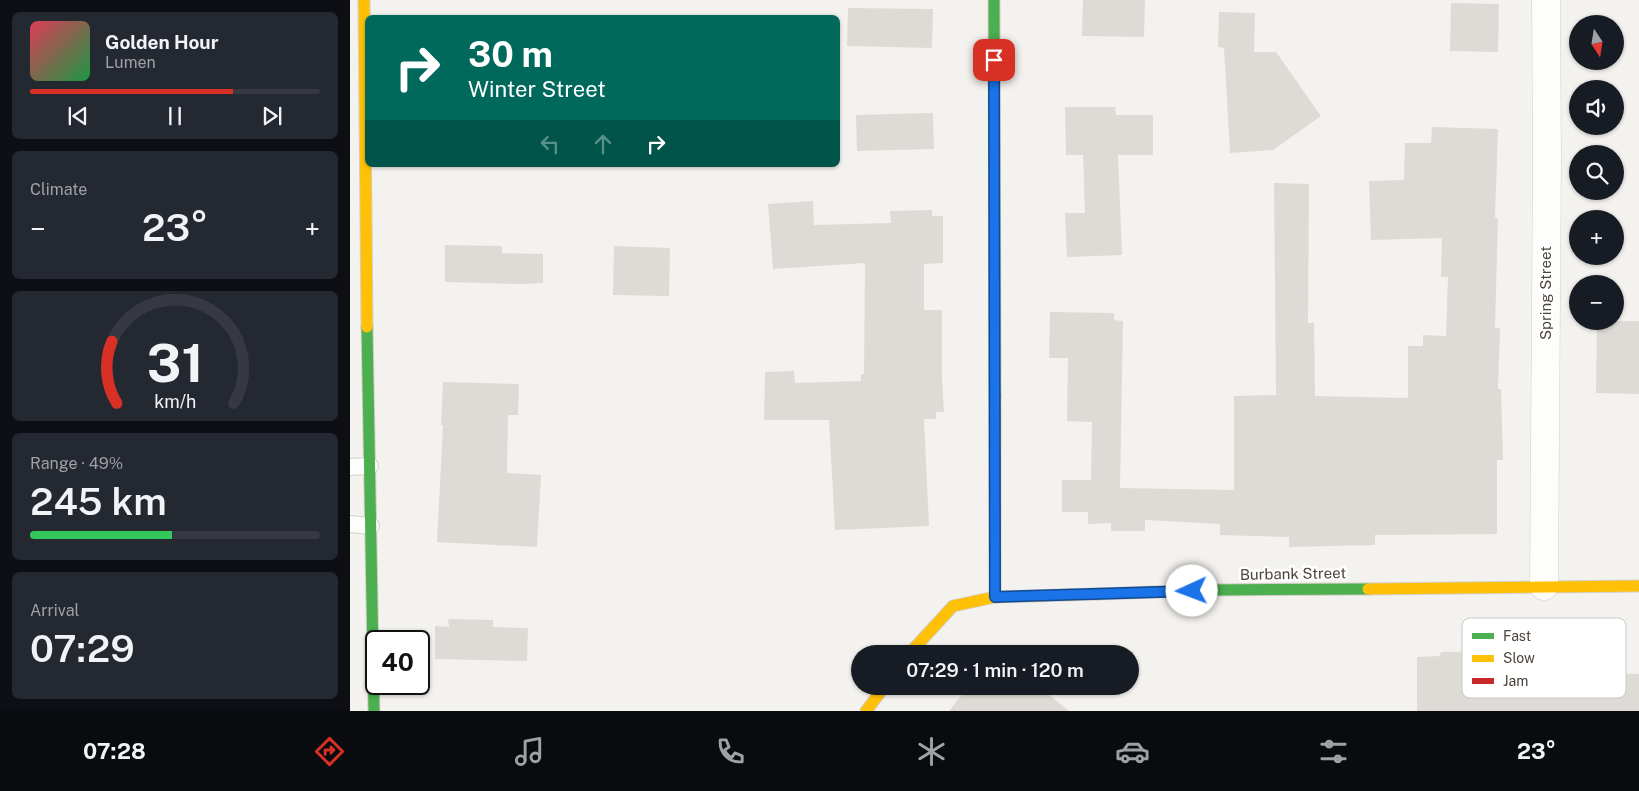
<!DOCTYPE html>
<html lang="en">
<head>
<meta charset="utf-8">
<style>
	:root { --surface:#171b24; --page:#242831; --text:#f1f3f6; --muted:#9ea1a6; --line:#363941; --accent:#d93025 }
	body { margin:0; font-family:"Public Sans",sans-serif; background:var(--page); color:var(--text); height:100vh; display:flex; flex-direction:column; font-size:19px; white-space:nowrap }
	* { box-sizing:border-box; margin:0 }
	p { font-size:16px; color:var(--muted) }
	.icon { flex:none; width:28px; height:28px; fill:none; stroke:currentColor; stroke-width:2; stroke-linecap:round; stroke-linejoin:round }
	.map { position:relative; flex:1; overflow:hidden }
	.drawer { display:flex; flex-direction:column; gap:12px; padding:12px; background:#0d0f14; width:350px }
	.drawer>* { flex:none }
	.guide { position:absolute; left:15px; top:15px; width:475px; height:152px; border-radius:8px; box-shadow:0 1px 4px #0004; background:#00695c; color:#fff; overflow:hidden }
	.needle { width:32px; rotate:168deg }
	.buttons { position:absolute; left:1219px; top:15px; display:grid; gap:10px }
	.buttons a { display:grid; place-items:center; width:55px; height:55px; border-radius:50%; background:var(--surface); box-shadow:0 1px 4px #0004; font-size:25px }
	.speed { position:absolute; left:15px; top:630px; display:flex; gap:10px; font-size:25px; font-weight:700; text-align:center }
	.speed>* { display:grid; place-content:center; width:65px; height:65px; border-radius:50%; background:var(--surface); box-shadow:0 1px 4px #0004; line-height:1 }
	.speed .limit { border:2px solid #111; border-radius:8px; background:#fff; color:#111 }
	.pin { position:absolute; display:grid; place-items:center; width:42px; height:42px; color:#fff; margin:-21px; border-radius:10px; box-shadow:0 2px 8px #0006 }
	.me { position:absolute; width:55px; margin:-28px; rotate:268deg; stroke-linejoin:round; filter:drop-shadow(0 0 4px #0008) }
	.turn { display:flex; align-items:center; gap:18px; height:105px; padding:0 20px; font-size:22px }
	.turn .icon { width:65px; height:65px; stroke-width:2.5 }
	.turn b { display:block; font-size:35px; line-height:42px }
	.lanes { display:flex; align-items:center; height:48px; padding:0 20px; background:#0003; justify-content:center; gap:25px; direction:ltr }
	.lanes .off { opacity:.35 }
	.big { font-size:38px; font-weight:600; line-height:1.1 }
	.drawer .widget { flex:1; display:flex; flex-direction:column; justify-content:center; gap:8px; min-width:0; padding:0 18px; border-radius:8px; background:var(--page) }
	.drawer .dial { align-items:center; gap:0 }
	.dial svg { height:130px; overflow:visible; fill:none; stroke:var(--line); stroke-width:7; stroke-linecap:round; text-anchor:middle }
	.dial text { fill:var(--text); stroke:none }
	.song { display:flex; align-items:center; gap:15px }
	.cover { width:60px; height:60px; border-radius:8px; background:linear-gradient(135deg,hsl(350 70% 55%),hsl(140 70% 35%)) }
	.played { height:5px; border-radius:2px; background:linear-gradient(90deg,var(--accent) 70%,var(--line) 70%) }
	.keys { display:flex; justify-content:space-around; direction:ltr }
	.heat { display:flex; justify-content:space-between; align-items:center; font-size:28px; direction:ltr }
	.charge { height:8px; border-radius:4px; background:linear-gradient(90deg,#34c759 49%,var(--line) 0) }
	.trip { position:absolute; left:501px; top:645px; width:288px; height:50px; border-radius:25px; background:var(--surface); box-shadow:0 1px 4px #0004; font-weight:600; line-height:50px; text-align:center }
	.tabs { display:flex; height:80px; justify-content:space-around; align-items:center; background:#090b0e; color:var(--muted) }
	.tabs .icon { width:35px; height:35px }
	.tabs .active { color:var(--accent) }
	.tabs b { font-size:22px; color:var(--text) }
	main { display:flex; flex:1; min-height:0 }
	.map>svg:first-child { display:block }
</style>
</head>
<body>
<main>
<section class="drawer">
<div class="widget">
<div class="song"><i class="cover"></i><div><b>Golden Hour</b><p>Lumen</p></div></div>
<div class="played"></div>
<div class="keys"><svg class="icon" aria-label="previous" viewBox="0 0 24 24"><path d="M18 5L8 12l10 7zM5 5v14"/></svg><svg class="icon" aria-label="pause" viewBox="0 0 24 24"><path d="M8 5v14M16 5v14"/></svg><svg class="icon" aria-label="next" viewBox="0 0 24 24"><path d="M6 5l10 7-10 7zM19 5v14"/></svg></div>
</div>
<div class="widget"><p>Climate</p>
<div class="heat"><a>−</a><b class="big">23°</b><a>+</a></div>
</div>
<div class="widget dial"><svg viewBox="0 0 100 80">
<path d="M14 69A42 42 0 1 1 86 69"/>
<path d="M14 69A42 42 0 0 1 11 31" stroke="#d93025"/>
<text x="50" y="56" font-size="32" font-weight="700">31</text>
<text x="50" y="72" font-size="11">km/h</text>
</svg></div>
<div class="widget"><p>Range · 49%</p><b class="big">245 km</b><div class="charge"></div></div>
<div class="widget"><p>Arrival</p><b class="big">07:29</b></div>
</section>
<div class="map">
<svg width="1289" height="711" viewBox="0 0 1289 711">
	<rect width="100%" height="100%" fill="#f4f2ee"/>
	<path fill="#dedbd6" d="M733,0h62l-1,37 -62,-1z
		M1101,3l48,1 -1,48 -48,-1z
		M498,8l85,1 -1,39 -85,-2z
		M869,12l36,1 -1,39h22l45,64 -48,34 -43,3 -6,-105 -6,-1z
		M715,107h50l1,8h37v40h-35l4,100 -55,2 -2,-44h20l-2,-58h-17z
		M583,113l1,36 -77,2 -1,-36z
		M1082,127l66,2 -3,89h3l-3,110h5l-2,61h3l2,71h-6v74l-122,1v10l-86,2v-10l-69,-2v-11l-75,-4v11h-34v-8l-23,1v-12h-26v-32h29l1,-58 -25,-1 1,-63h-19l1,-46 64,1v7l9,1 -3,167 114,2v-94l42,-1 -2,-212 35,1 -1,139h6l1,73 93,2v-52h15v-11l23,1 2,-59h-7l1,-39 -71,2 -2,-59 35,-1 1,-37h26z
		M463,201l1,24 77,-2 -1,-12 42,-1v6h11v47l-19,1v46h18v68l2,34h-8v7h-12l5,107 -94,4 -6,-110h-65l1,-48 29,-1 1,12 66,-2v-7h3l1,-111 -92,6 -5,-65z
		M95,245l57,1v7l41,1v29l-22,1 -76,-2z
		M264,246l56,2 -1,48 -56,-1z
		M1247,321h42v73l-43,-1z
		M93,382l76,2 -1,31h-10l-1,58 34,2 -4,72 -100,-5 6,-117h-2z
		M98,619l45,1v7l35,1 -1,33 -92,-2v-33l14,1z
		M1155,651v21l134,2v37h-222v-54l23,-1 1,-4z
		M614,686h74l31,25h-120l15,-19 -2,-2z"/>
	<g fill="none" stroke-linecap="round" stroke-linejoin="round">
		<defs>
			<path id="lane" d="M0,467l20,-1
				M0,524l21,2"/>
			<path id="street" d="M1194,586l3,-428 -1,-158"/>
			<path id="fast" d="M644,0l1,395
				M17,327l7,384
				M747,594l114,-4 157,-1"/>
			<path id="slow" d="M14,0l3,327
				M1018,589l271,-3
				M559,654l44,-48 42,-9 102,-3
				M516,711l19,-25"/>
			<path id="jam" d="M645,395v202"/>
		</defs>
		<use href="#lane" stroke="#d2d0cb" stroke-width="18"/>
		<use href="#street" stroke="#d2d0cb" stroke-width="29"/>
		<use href="#fast" stroke="#d3cfc5" stroke-width="13"/>
		<use href="#slow" stroke="#d3cfc5" stroke-width="13"/>
		<use href="#jam" stroke="#d3cfc5" stroke-width="13"/>
		<use href="#lane" stroke="#fdfdfc" stroke-width="16"/>
		<use href="#street" stroke="#fdfdfc" stroke-width="28"/>
		<use href="#fast" stroke="#4caf50" stroke-width="11"/>
		<use href="#slow" stroke="#ffc107" stroke-width="11"/>
		<use href="#jam" stroke="#c62828" stroke-width="11"/>
	</g>
	<g fill="none" stroke-linecap="round" stroke-linejoin="round">
		<defs>
			<path id="route" d="M644,60l1,537 197,-6"/>
		</defs>
		<use href="#route" stroke="#114b97" stroke-width="12"/>
		<use href="#route" stroke="#1a73e8" stroke-width="9"/>
	</g>
	<g text-anchor="middle" stroke-width="5" stroke-linejoin="round" paint-order="stroke">
		<g font-size="15" fill="#4b4439" stroke="#fff">
			<text transform="translate(1196 293) rotate(-90)" y="5">Spring Street</text>
			<text transform="translate(943 574) rotate(-1)" y="5">Burbank Street</text>
		</g>
	</g>
	<rect x="1112" y="618" width="164" height="80" rx="8" fill="#fff" stroke="#c9c7c4" stroke-width="1"/>
	<rect x="1122" y="633" width="22" height="6" fill="#4caf50"/>
	<rect x="1122" y="655" width="22" height="7" fill="#ffc107"/>
	<rect x="1122" y="678" width="22" height="6" fill="#c62828"/>
	<g font-size="14" fill="#4b4439">
		<text x="1153" y="641">Fast</text>
		<text x="1153" y="663">Slow</text>
		<text x="1153" y="686">Jam</text>
	</g>
</svg>
<div class="buttons">
<a><svg class="needle" viewBox="-14 -14 28 28"><path d="M0-13l5 13h-10z" fill="#e53935"/><path d="M0 13l5-13h-10z" fill="#9ea1a6"/></svg></a>
<a><svg class="icon" aria-label="sound" viewBox="0 0 24 24"><path d="M4 9h4l5-4v14l-5-4H4zM17 9q2 3 0 6"/></svg></a>
<a><svg class="icon" aria-label="search" viewBox="0 0 24 24"><circle cx="10" cy="10" r="6"/><path d="M15 15l6 6"/></svg></a>
<a>+</a>
<a>−</a>
</div>
<div class="speed"><div class="limit">40</div></div>
<div class="pin" style="left:644px;top:60px;background:#d93025"><svg class="icon" aria-label="arrive" viewBox="0 0 24 24"><path d="M6 21V4h12l-3 4 3 4H6"/></svg></div>
<svg class="me" style="left:842px;top:591px" viewBox="-20 -20 40 40"><circle r="19" fill="#fff"/><path d="M0-13L10 11 0 6-10 11z" fill="#1a73e8"/></svg>
<div class="trip">07:29 · 1 min · 120 m</div>
<div class="guide">
<div class="turn"><svg class="icon" aria-label="right" viewBox="0 0 24 24"><path d="M7 20v-9h11M14 6l5 5-5 5"/></svg><div><b>30 m</b>Winter Street</div></div>
<div class="lanes"><svg class="icon off" aria-label="left" viewBox="0 0 24 24"><path d="M17 20v-9H6M10 6l-5 5 5 5"/></svg><svg class="icon off" aria-label="ahead" viewBox="0 0 24 24"><path d="M12 20V5M6 11l6-6 6 6"/></svg><svg class="icon" aria-label="right" viewBox="0 0 24 24"><path d="M7 20v-9h11M14 6l5 5-5 5"/></svg></div>
</div>
</div>
</main>
<nav class="tabs">
<b>07:28</b>
<svg class="icon active" aria-label="directions" viewBox="0 0 24 24"><path d="M12 3l9 9-9 9-9-9zM9 14v-3h6M13 9l2 2-2 2"/></svg>
<svg class="icon" aria-label="music" viewBox="0 0 24 24"><path d="M9 18V5l10-2v13"/><circle cx="6" cy="18" r="3"/><circle cx="16" cy="16" r="3"/></svg>
<svg class="icon" aria-label="phone" viewBox="0 0 24 24"><path d="M5 4h4l2 5-3 2q2 4 5 5l2-3 5 2v4C11 20 4 13 5 4z"/></svg>
<svg class="icon" aria-label="climate" viewBox="0 0 24 24"><path d="M12 3v18M4 7l16 10M4 17L20 7"/></svg>
<svg class="icon" aria-label="car" viewBox="0 0 24 24"><path d="M5 17H2v-5l4-1 3-4h7l3 4 3 1v5h-3M9 17h6M6 11h13"/><circle cx="7" cy="17" r="2"/><circle cx="17" cy="17" r="2"/></svg>
<svg class="icon" aria-label="filters" viewBox="0 0 24 24"><path d="M4 7h16M4 17h16"/><circle cx="9" cy="7" r="2"/><circle cx="15" cy="17" r="2"/></svg>
<b>23°</b>
</nav>
</body>
</html>
